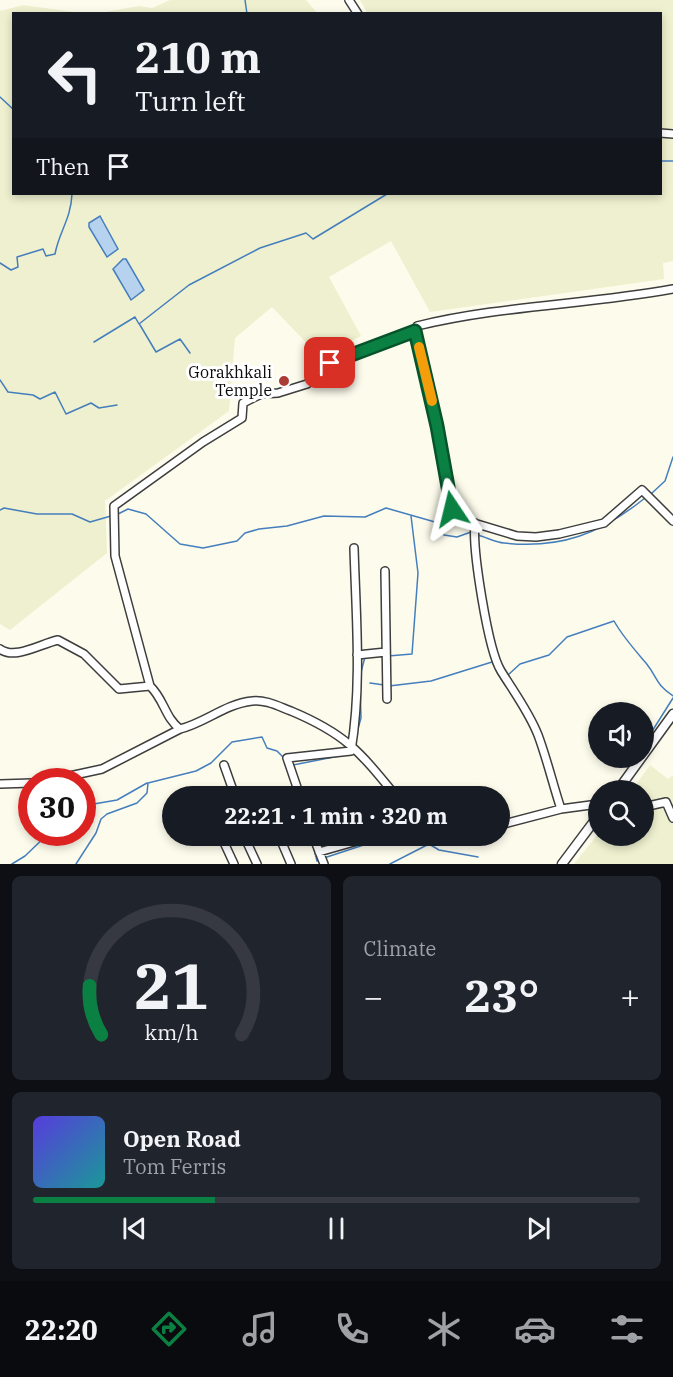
<!DOCTYPE html>
<html lang="en">
<head>
<meta charset="utf-8">
<style>
	:root { --surface:#171b24; --page:#20242c; --text:#f1f3f6; --muted:#9ea1a6; --line:#363941; --accent:#0b8043 }
	body { margin:0; font-family:"IBM Plex Serif",serif; background:var(--page); color:var(--text); height:100vh; display:flex; flex-direction:column; font-size:22px; white-space:nowrap }
	* { box-sizing:border-box; margin:0 }
	p { font-size:20px; color:var(--muted) }
	.icon { flex:none; width:33px; height:33px; fill:none; stroke:currentColor; stroke-width:2; stroke-linecap:round; stroke-linejoin:round }
	.map { position:relative; height:864px; overflow:hidden }
	.sheet { display:flex; flex-direction:column; gap:12px; padding:12px; background:#0d0f14; flex:1 }
	.sheet>* { flex:none }
	.guide { position:absolute; left:12px; top:12px; width:650px; height:183px; border-radius:0px; box-shadow:0 3px 9px #0003; background:#171b24; color:var(--text); overflow:hidden }
	.buttons { position:absolute; left:588px; top:702px; display:grid; gap:12px }
	.buttons a { display:grid; place-items:center; width:66px; height:66px; border-radius:50%; background:var(--surface); box-shadow:0 3px 9px #0003; font-size:30px }
	.speed { position:absolute; left:18px; top:768px; display:flex; gap:12px; font-size:30px; font-weight:700; text-align:center }
	.speed>* { display:grid; place-content:center; width:78px; height:78px; border-radius:50%; background:var(--surface); box-shadow:0 3px 9px #0003; line-height:1 }
	.speed .limit { border:9px solid #d22; background:#fff; color:#111 }
	.pin { position:absolute; display:grid; place-items:center; width:51px; height:51px; color:#fff; margin:-26px; border-radius:12px; box-shadow:0 3px 9px #0006 }
	.me { position:absolute; width:66px; margin:-33px; rotate:350deg; stroke-linejoin:round; filter:drop-shadow(0 0 4px #0008) }
	.turn { display:flex; align-items:center; gap:21px; height:126px; padding:0 24px; font-size:27px }
	.turn .icon { width:78px; height:78px; stroke-width:2.5 }
	.turn b { display:block; font-size:42px; line-height:51px }
	.then { display:flex; align-items:center; height:57px; padding:0 24px; background:#0003; gap:12px; font-size:22px }
	.big { font-size:45px; font-weight:800; line-height:1.1 }
	.sheet .card { flex:1; display:flex; flex-direction:column; justify-content:center; gap:9px; min-width:0; padding:0 21px; border-radius:9px; background:var(--page) }
	.sheet .dial { align-items:center; gap:0 }
	.dial svg { height:156px; overflow:visible; fill:none; stroke:var(--line); stroke-width:7; stroke-linecap:round; text-anchor:middle }
	.dial text { fill:var(--text); stroke:none }
	.song { display:flex; align-items:center; gap:18px }
	.cover { width:72px; height:72px; border-radius:9px; background:linear-gradient(135deg,hsl(250 70% 55%),hsl(180 70% 35%)) }
	.played { height:6px; border-radius:3px; background:linear-gradient(90deg,var(--accent) 30%,var(--line) 30%) }
	.keys { display:flex; justify-content:space-around; direction:ltr }
	.heat { display:flex; justify-content:space-between; align-items:center; font-size:33px; direction:ltr }
	.sheet .tiles { flex:1; display:grid; gap:12px; grid-template-columns:1fr 1fr }
	.card:last-child { grid-column:span 2 }
	.trip { position:absolute; left:162px; top:786px; width:348px; height:60px; border-radius:30px; background:var(--surface); box-shadow:0 3px 9px #0003; font-weight:800; line-height:60px; text-align:center }
	.tabs { display:flex; height:96px; justify-content:space-around; align-items:center; background:#090b0e; color:var(--muted) }
	.tabs .icon { width:42px; height:42px }
	.tabs .selected { color:var(--accent) }
	.tabs b { font-size:27px; color:var(--text) }
	.map>svg:first-child { display:block }
</style>
</head>
<body>
<div class="map">
<svg width="673" height="864" viewBox="0 0 673 864">
	<rect width="100%" height="100%" fill="#fdfcec"/>
	<path fill="#eef0cf" d="M170,0h136l11,13h-218l40,-7 13,2z
		M360,0h313v261l-10,2 1,16 -234,33 -39,-71 -62,36 32,59 -41,21 -48,-50 -37,31 -6,73 -124,90 2,52 -97,77 -10,-6v-613l23,-6 58,8 -67,1v180h646v-180h-292z
		M650,765l18,14 5,-4v89h-99l24,-30 46,2v-46h-12z"/>
	<path fill="#b6d2ee" stroke="#457ebd" stroke-width="1.5" d="M100,216l18,33 -11,8 -18,-30v-4z
		M123,259h3l18,31 -13,10 -18,-31z"/>
	<g fill="none" stroke-linecap="round" stroke-linejoin="round">
		<path stroke="#457ebd" stroke-width="1.5" d="M245,0l2,14
			M0,97l14,13
			M660,161h13
			M427,194h15
			M0,263l11,7 7,-3 -1,-10 26,-8 3,7 9,-2c4,-22 16,-35 17,-60
			M140,325l16,27 24,-13 10,14
			M94,342l41,-25 4,7 50,-39 71,-37 46,-15 7,6 74,-45
			M0,380l8,12 25,3 7,4 15,-7 11,22 25,-11 8,5 18,-3
			M652,493l13,-12 8,-24
			M0,510l4,-2 33,6h35l18,8 21,-6
			M116,515l12,-6 18,5 34,30 23,4 34,-7 8,-8 14,-4 28,-3 37,-10 41,1 21,-9 49,14 7,6 2,7 13,2 14,-5
			M477,535c9,2 18,7 27,8 57,6 96,-9 141,-45
			M388,656l24,-2 6,-81 -7,-57
			M361,672l4,-15
			M507,676l13,-12 29,-9 18,-18 47,-16c9,16 20,28 32,42 12,15 9,21 27,33
			M370,683l14,2
			M389,686l42,-5 61,-19 10,18
			M357,732l4,-14 -1,-35
			M644,744l29,-46
			M293,765l51,-10
			M337,796l23,-8
			M82,806l35,-6 30,-17
			M313,845l4,16 2,-1
			M324,858l67,-22
			M12,864l13,-8 25,-24
			M76,864l20,-31 5,-14 6,-5 30,-11 10,-10 1,-10 48,-12 15,-8 21,-21 30,-5 5,11 10,3 7,7
			M390,864l39,-20 10,6 39,7"/>
		<defs>
			<path id="minor" d="M349,0l9,14
				M660,133l13,1
				M415,331l22,95 17,91 63,19 19,1 23,-3 45,-11 38,-33 31,31
				M475,523c-3,26 13,127 26,148 13,21 28,41 37,64 9,24 15,50 23,74
				M385,571l2,128
				M0,649c15,11 40,-5 58,-9l26,14 35,35 31,-3c14,13 15,32 30,43 25,-6 45,-25 72,-28 13,-2 28,6 39,10 55,23 69,41 105,85
				M357,655l29,-3
				M150,686l-35,-130 -1,-50 89,-64 39,-24 1,-15 18,-9 17,-1 29,-9 23,-21 85,-32 2,-5c86,-21 169,-21 256,-37
				M224,765l11,31
				M42,782l60,-13 78,-40
				M0,784l32,-1
				M300,796l-13,-38 64,-7c11,-66 5,-135 3,-203
				M644,807l22,-5 7,16
				M500,825l61,-16 37,-5
				M221,836l13,28
				M244,836l13,28
				M279,836l12,28
				M313,836l11,28
				M319,852l56,-16"/>
			<path id="tertiary" d="M618,790l55,-76
				M562,864l36,-48"/>
		</defs>
		<use href="#minor" stroke="#3e3e3e" stroke-width="10"/>
		<use href="#tertiary" stroke="#3e3e3e" stroke-width="11"/>
		<use href="#minor" stroke="#fff" stroke-width="7"/>
		<use href="#tertiary" stroke="#fff" stroke-width="8"/>
	</g>
	<g fill="none" stroke-linecap="round" stroke-linejoin="round">
		<defs>
			<path id="route" d="M330,363l85,-32 22,95 15,83"/>
		</defs>
		<use href="#route" stroke="#07532c" stroke-width="15"/>
		<use href="#route" stroke="#0b8043" stroke-width="10"/>
		<path stroke="#f59e0b" stroke-width="10" d="M419,347l13,54"/>
	</g>
	<circle fill="#ab3d34" stroke="#fff" stroke-width="2" cx="284" cy="381" r="6"/>
	<g text-anchor="middle" stroke-width="6" stroke-linejoin="round" paint-order="stroke">
		<g font-size="16" fill="#0b0b0b" stroke="#fff" text-anchor="end">
			<text x="272" y="378">Gorakhkali<tspan x="272" dy="18">Temple</tspan></text>
		</g>
	</g>
</svg>
<div class="buttons">
<a><svg class="icon" aria-label="sound" viewBox="0 0 24 24"><path d="M4 9h4l5-4v14l-5-4H4zM17 9q2 3 0 6"/></svg></a>
<a><svg class="icon" aria-label="search" viewBox="0 0 24 24"><circle cx="10" cy="10" r="6"/><path d="M15 15l6 6"/></svg></a>
</div>
<div class="speed"><div class="limit">30</div></div>
<div class="pin" style="left:330px;top:363px;background:#d93025"><svg class="icon" aria-label="arrive" viewBox="0 0 24 24"><path d="M6 21V4h12l-3 4 3 4H6"/></svg></div>
<svg class="me" style="left:452px;top:509px" viewBox="-20 -20 40 40"><path d="M0-17L14 15 0 8-14 15z" fill="#0b8043" stroke="#fff" stroke-width="4"/></svg>
<div class="trip">22:21 · 1 min · 320 m</div>
<div class="guide">
<div class="turn"><svg class="icon" aria-label="left" viewBox="0 0 24 24"><path d="M17 20v-9H6M10 6l-5 5 5 5"/></svg><div><b>210 m</b>Turn left</div></div>
<div class="then">Then<svg class="icon" aria-label="arrive" viewBox="0 0 24 24"><path d="M6 21V4h12l-3 4 3 4H6"/></svg></div>
</div>
</div>
<section class="sheet">
<div class="tiles">
<div class="card dial"><svg viewBox="0 0 100 80">
<path d="M14 69A42 42 0 1 1 86 69"/>
<path d="M14 69A42 42 0 0 1 8 44" stroke="#0b8043"/>
<text x="50" y="56" font-size="32" font-weight="700">21</text>
<text x="50" y="72" font-size="11">km/h</text>
</svg></div>
<div class="card"><p>Climate</p>
<div class="heat"><a>−</a><b class="big">23°</b><a>+</a></div>
</div>
<div class="card">
<div class="song"><i class="cover"></i><div><b>Open Road</b><p>Tom Ferris</p></div></div>
<div class="played"></div>
<div class="keys"><svg class="icon" aria-label="previous" viewBox="0 0 24 24"><path d="M18 5L8 12l10 7zM5 5v14"/></svg><svg class="icon" aria-label="pause" viewBox="0 0 24 24"><path d="M8 5v14M16 5v14"/></svg><svg class="icon" aria-label="next" viewBox="0 0 24 24"><path d="M6 5l10 7-10 7zM19 5v14"/></svg></div>
</div>
</div>
</section>
<nav class="tabs">
<b>22:20</b>
<svg class="icon selected" aria-label="directions" viewBox="0 0 24 24"><path d="M12 3l9 9-9 9-9-9zM9 14v-3h6M13 9l2 2-2 2"/></svg>
<svg class="icon" aria-label="music" viewBox="0 0 24 24"><path d="M9 18V5l10-2v13"/><circle cx="6" cy="18" r="3"/><circle cx="16" cy="16" r="3"/></svg>
<svg class="icon" aria-label="phone" viewBox="0 0 24 24"><path d="M5 4h4l2 5-3 2q2 4 5 5l2-3 5 2v4C11 20 4 13 5 4z"/></svg>
<svg class="icon" aria-label="climate" viewBox="0 0 24 24"><path d="M12 3v18M4 7l16 10M4 17L20 7"/></svg>
<svg class="icon" aria-label="car" viewBox="0 0 24 24"><path d="M5 17H2v-5l4-1 3-4h7l3 4 3 1v5h-3M9 17h6M6 11h13"/><circle cx="7" cy="17" r="2"/><circle cx="17" cy="17" r="2"/></svg>
<svg class="icon" aria-label="filters" viewBox="0 0 24 24"><path d="M4 7h16M4 17h16"/><circle cx="9" cy="7" r="2"/><circle cx="15" cy="17" r="2"/></svg>
</nav>
</body>
</html>
